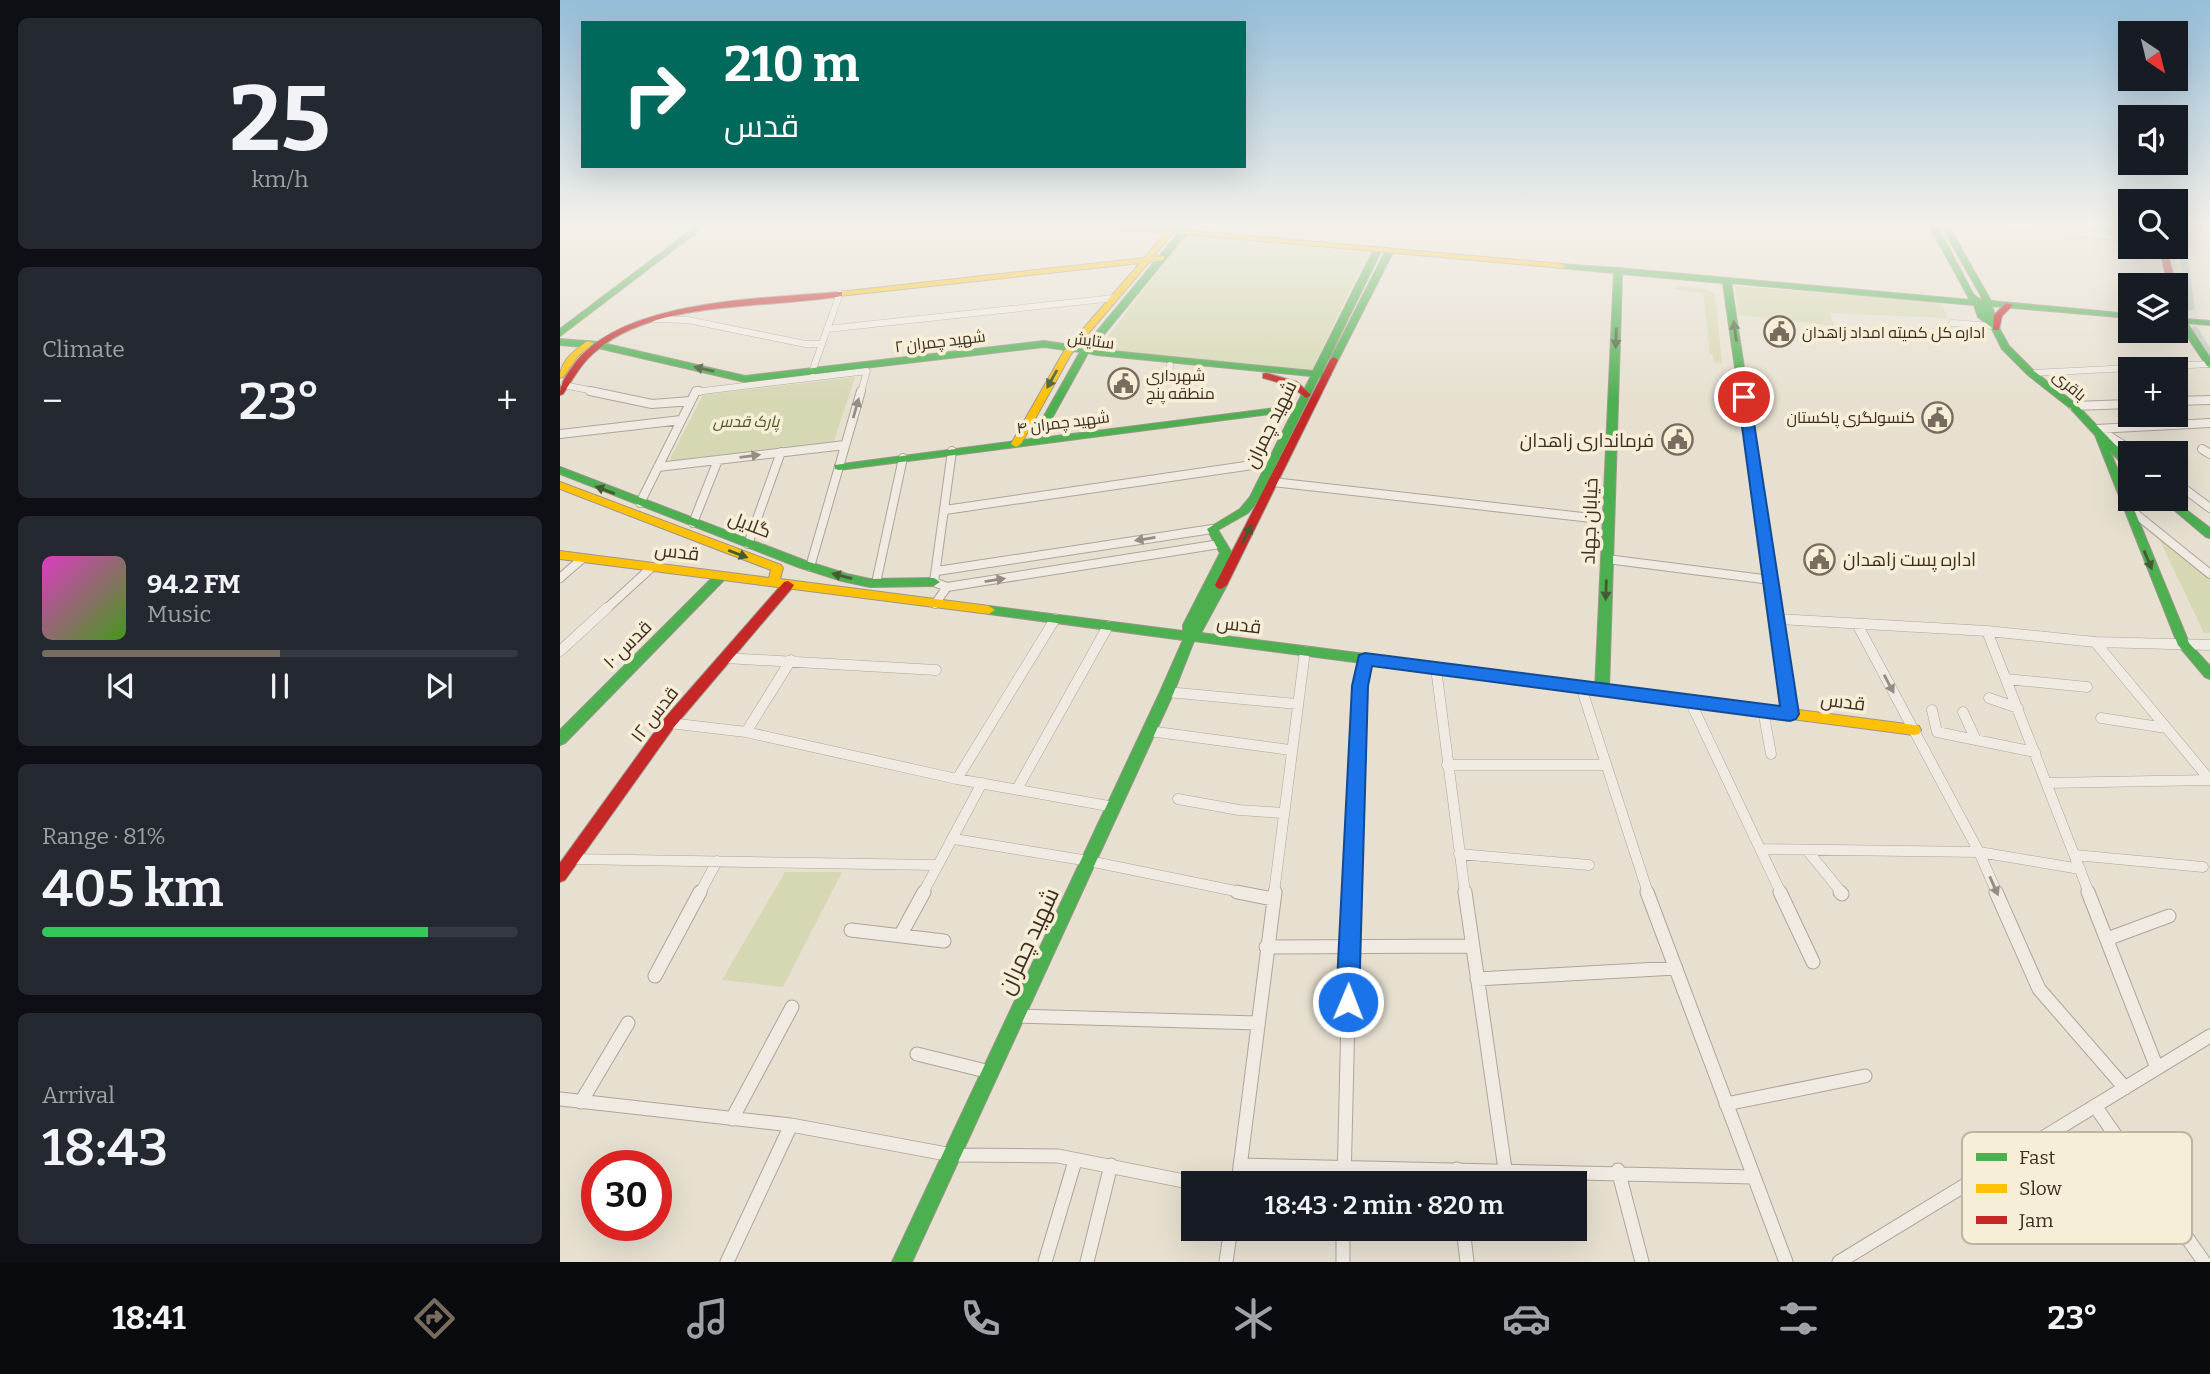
<!DOCTYPE html>
<html lang="en">
<head>
<meta charset="utf-8">
<style>
	:root { --surface:#171b24; --page:#242831; --text:#f1f3f6; --muted:#9ea1a6; --line:#363941; --accent:#786c5e }
	body { margin:0; font-family:Bitter,Cairo,serif; background:var(--page); color:var(--text); height:100vh; display:flex; flex-direction:column; font-size:26px; white-space:nowrap }
	* { box-sizing:border-box; margin:0 }
	p { font-size:23px; color:var(--muted) }
	.icon { flex:none; width:38px; height:38px; fill:none; stroke:currentColor; stroke-width:2; stroke-linecap:round; stroke-linejoin:round }
	.map { position:relative; flex:1; overflow:hidden }
	.details { display:flex; flex-direction:column; gap:18px; padding:18px; background:#0d0f14; width:560px }
	.details>* { flex:none }
	.top-card { position:absolute; left:21px; top:21px; width:665px; height:147px; border-radius:0px; box-shadow:0 7px 28px #0002; background:#00695c; color:#fff; overflow:hidden }
	.needle { width:46px; rotate:145deg }
	.tools { position:absolute; left:1558px; top:21px; display:grid; gap:14px }
	.tools a { display:grid; place-items:center; width:70px; height:70px; border-radius:0px; background:var(--surface); box-shadow:0 7px 28px #0002; font-size:35px }
	.speed { position:absolute; left:21px; top:1150px; display:flex; gap:14px; font-size:35px; font-weight:700; text-align:center }
	.speed>* { display:grid; place-content:center; width:91px; height:91px; border-radius:50%; background:var(--surface); box-shadow:0 7px 28px #0002; line-height:1 }
	.speed .limit { border:10px solid #d22; background:#fff; color:#111 }
	.pin { position:absolute; display:grid; place-items:center; width:60px; height:60px; color:#fff; margin:-30px; border:4px solid #fff; border-radius:50%; box-shadow:0 2px 7px #0007 }
	.me { position:absolute; width:77px; margin:-38px; rotate:1deg; stroke-linejoin:round; filter:drop-shadow(0 0 5px #0008) }
	.turn { display:flex; align-items:center; gap:24px; height:147px; padding:0 28px; font-size:32px }
	.turn .icon { width:91px; height:91px; stroke-width:2.5 }
	.turn b { display:block; font-size:49px; line-height:60px }
	.big { font-size:52px; font-weight:600; line-height:1.1 }
	.details .card { flex:1; display:flex; flex-direction:column; justify-content:center; gap:10px; min-width:0; padding:0 24px; border-radius:10px; background:var(--page) }
	.details .dial { align-items:center; gap:0 }
	.dial b { font-size:91px; line-height:1 }
	.song { display:flex; align-items:center; gap:21px }
	.cover { width:84px; height:84px; border-radius:10px; background:linear-gradient(135deg,hsl(310 70% 55%),hsl(100 70% 35%)) }
	.played { height:7px; border-radius:4px; background:linear-gradient(90deg,var(--accent) 50%,var(--line) 50%) }
	.keys { display:flex; justify-content:space-around; direction:ltr }
	.heat { display:flex; justify-content:space-between; align-items:center; font-size:38px; direction:ltr }
	.charge { height:10px; border-radius:5px; background:linear-gradient(90deg,#34c759 81%,var(--line) 0) }
	.trip { position:absolute; left:621px; top:1171px; width:406px; height:70px; border-radius:0px; background:var(--surface); box-shadow:0 7px 28px #0002; font-weight:600; line-height:70px; text-align:center }
	.tabs { display:flex; height:112px; justify-content:space-around; align-items:center; background:#090b0e; color:var(--muted) }
	.tabs .icon { width:49px; height:49px }
	.tabs .current { color:var(--accent) }
	.tabs b { font-size:32px; color:var(--text) }
	main { display:flex; flex:1; min-height:0 }
	.map>svg:first-child { display:block }
</style>
</head>
<body>
<main>
<section class="details">
<div class="card dial"><b>25</b><p>km/h</p></div>
<div class="card"><p>Climate</p>
<div class="heat"><a>−</a><b class="big">23°</b><a>+</a></div>
</div>
<div class="card">
<div class="song"><i class="cover"></i><div><b>94.2 FM</b><p>Music</p></div></div>
<div class="played"></div>
<div class="keys"><svg class="icon" aria-label="previous" viewBox="0 0 24 24"><path d="M18 5L8 12l10 7zM5 5v14"/></svg><svg class="icon" aria-label="pause" viewBox="0 0 24 24"><path d="M8 5v14M16 5v14"/></svg><svg class="icon" aria-label="next" viewBox="0 0 24 24"><path d="M6 5l10 7-10 7zM19 5v14"/></svg></div>
</div>
<div class="card"><p>Range · 81%</p><b class="big">405 km</b><div class="charge"></div></div>
<div class="card"><p>Arrival</p><b class="big">18:43</b></div>
</section>
<div class="map">
<svg width="1650" height="1262" viewBox="0 0 1650 1262">
	<rect width="100%" height="100%" fill="#e7e0d1"/>
	<path fill="#d6d7b3" d="M626,235l177,17 4,3 -55,115 -204,-20 -6,-6z
		M1117,286l27,2 11,6 7,69 -9,-1v-7l-3,-1 -7,-61 -30,-4z
		M1175,286l205,16 8,16 -118,-5 4,13 -96,-11z
		M295,377l-21,64 -165,20 34,-66z
		M1593,526l57,51v56h-6z
		M225,872h57l-59,115 -61,-7z"/>
	<g fill="none" stroke-linecap="round" stroke-linejoin="round">
		<path stroke="#bcccc2" stroke-width="7" d="M1615,232l11,38 5,37
			M1635,330l15,24"/>
		<defs>
			<path id="street-far3" d="M1442,225l128,14
				M1544,225l22,2 4,9
				M699,233l6,-8
				M726,235l5,-10
				M95,319l33,1 117,24h17
				M1392,323l42,3
				M267,329l287,-31
				M252,372l28,-79
				M1471,373l179,-9
				M609,378l1,-13
				M4,385l34,7
				M135,392l172,-21 -6,21"/>
			<path id="street-far2" d="M30,391l62,13 39,-3
				M1615,401l35,-1
				M1513,406l57,-2
				M1536,429l114,-6
				M1539,430l37,23
				M0,434l121,-14
				M1642,449l8,5
				M98,467l187,-22
				M713,482l336,38
				M1615,482l35,26
				M80,503l56,-112h3
				M1567,507l83,67
				M385,510l328,-48
				M133,523l25,-63
				M188,544l33,-92
				M1047,559l164,21
				M250,567l51,-176
				M377,571l275,-42
				M0,578l23,-20
				M316,583l27,-125
				M387,587l-13,-5 18,-131
				M375,604l12,-17 273,-43
				M45,610l47,-43"/>
			<path id="street-far1" d="M1217,619l210,12 108,11 115,3
				M1297,624l122,228 18,41
				M1427,631l102,262
				M1535,642l115,138
				M0,651l47,-43
				M165,658l211,12
				M876,668l29,225
				M1446,679l81,8
				M1021,687l67,206
				M607,692l130,12
				M1429,698l29,10
				M1130,701l91,192
				M1203,710l8,44
				M1372,710l5,22 98,20
				M1403,712l13,28
				M1541,718l65,10
				M109,723l77,9 211,47 157,28
				M589,731l141,19
				M186,732l45,-72
				M887,765h159
				M397,779l98,-160
				M1487,783l163,-3
				M457,789l91,-163
				M618,799l61,11 44,3
				M394,839l135,22 156,32
				M1200,849l219,3 101,17
				M1247,850l35,43
				M899,854l130,11
				M1515,855l128,12
				M11,859l366,6
				M140,893l17,-32
				M363,893l59,-110
				M714,893l31,-242
				M791,893l9,-207 5,-27"/>
			<path id="street" d="M677,892l35,7
				M905,892l40,277
				M1087,892l139,370
				M1220,892l33,70
				M1280,892l2,2
				M1436,892l43,97 86,99
				M1528,892l69,176
				M291,930l93,11
				M340,936l24,-44
				M1547,939l62,-23
				M706,947l206,-1
				M95,976l45,-84
				M917,979l199,-11
				M456,1016l241,7
				M357,1054l73,18
				M0,1099l231,26 161,30 106,1 136,27
				M21,1102l47,-79
				M1166,1104l139,-28
				M1535,1106l109,156
				M172,1119l60,-112
				M680,1165l513,12
				M897,1169l1,14
				M1058,1170l24,92
				M678,1183l37,-291
				M784,1183l7,-291
				M783,1228v34
				M903,1228l4,34
				M167,1262l64,-137
				M485,1262l30,-101
				M527,1262l24,-97
				M666,1262l5,-34
				M1279,1262l371,-226"/>
			<path id="fast" d="M138,225h8l-146,111v-7z
				M1369,225h8l36,69 9,7 -1,-5 -40,-71h7l43,76 139,13v4l-138,-12 6,20 11,20 25,25 42,33 54,56v9l-4,-1 -16,-17 79,192 21,23v13l-5,-2 -27,-32 -83,-210 -25,-27 -42,-33 -26,-26 -11,-22 -13,-10 -4,-12 -243,-22 66,431 -2,4 -5,1 -5,-1 -62,-435 -101,-9 -13,416 -2,4h-10l-2,-4 19,-417 -52,-5h-3v-4l59,4 352,32z
				M621,230l7,2 -96,117 221,22 61,-122 4,-2 4,2 -60,123 9,3 -4,3 -8,-1 -59,121 -12,15 -30,17 14,23 -15,30 4,-2 6,4 -26,48 329,42 5,1 1,4 -1,4 -5,1 -336,-44 -20,51 -262,570h-20l268,-570 23,-52 -194,-26 -6,-4 6,-4 194,25v-6l37,-72 -13,-24 33,-20 10,-12 43,-86 -454,59 -4,-1v-4l196,-26 49,-87 -36,-5 -299,35 -147,-34 -38,-3v-6l38,3 147,34 299,-35 40,6zM528,353l9,2 214,21 -16,32 -4,-2 -250,32z
				M827,248l7,2 -56,110 -7,2 -1,-2z
				M1615,318l35,3v4l-23,-2 23,35v9l-3,-1 -29,-43h-3z
				M0,467l246,94 41,13 23,5 64,-1 6,4 -6,4 -64,1 -28,-6 -44,-14 -238,-93z
				M1601,499h11l38,29v10l-4,-1z
				M161,572l4,1 2,3 -2,3 -160,164 -5,2v-15l157,-157z"/>
			<path id="slow" d="M539,225h24l48,4 391,35 4,2 -4,2 -389,-35 -20,24 11,-1v4l-15,2 -78,92 -50,90 -5,3 -5,-3 53,-93 76,-88 -301,33 -4,-2 4,-2 305,-34 22,-25 -63,-6z
				M1615,293l4,2v7l-4,2z
				M27,341l7,2 -16,13 -15,21 -3,1c0,-17 14,-27 27,-37z
				M0,482l221,83 2,3 -3,11 209,27 6,4 -6,4 -429,-55v-8l209,27 2,-8 -211,-81z
				M970,675l384,50 5,1 2,4 -2,4 -5,1 -384,-50 -5,-1 -1,-4 1,-4z"/>
			<path id="jam" d="M1599,247h7l10,38 -1,1 -7,-1z
				M279,292h3v4c-74,13 -186,3 -246,55 -14,11 -23,28 -33,43l-3,1c0,-12 6,-19 13,-29 47,-67 190,-67 266,-74z
				M1446,303l7,2 -11,11 -3,14h-6l1,-15z
				M774,357l4,3 -111,225 -6,4 -4,-1 -2,-3 115,-225z
				M706,373l31,9 14,13 -5,3 -15,-12 -28,-8v-4z
				M228,581l6,4 -2,3 -118,139 -109,153 -5,2v-19l104,-144 120,-137z"/>
		</defs>
		<use href="#street-far3" stroke="#ada599" stroke-width="7"/>
		<use href="#street-far2" stroke="#ada599" stroke-width="10"/>
		<use href="#street-far1" stroke="#ada599" stroke-width="11"/>
		<use href="#street" stroke="#ada599" stroke-width="15"/>
		<use href="#fast" stroke="#9c958a" stroke-width="2"/>
		<use href="#slow" stroke="#9c958a" stroke-width="2"/>
		<use href="#jam" stroke="#9c958a" stroke-width="2"/>
		<use href="#street-far3" stroke="#efebe3" stroke-width="6"/>
		<use href="#street-far2" stroke="#efebe3" stroke-width="8"/>
		<use href="#street-far1" stroke="#efebe3" stroke-width="10"/>
		<use href="#street" stroke="#efebe3" stroke-width="13"/>
		<use href="#fast" fill="#4caf50" fill-rule="evenodd"/>
		<use href="#slow" fill="#ffc107" fill-rule="evenodd"/>
		<use href="#jam" fill="#c62828" fill-rule="evenodd"/>
	</g>
	<defs><path id="oneway-solid" d="M-6-.8H1V-3.2L6.5 0L1 3.2V.8H-6Z" transform="scale(1.75)"/></defs>
	<g fill="#425b31">
		<use href="#oneway-solid" transform="translate(1175 331) rotate(-98)"/>
		<use href="#oneway-solid" transform="translate(1056 338) rotate(92)"/>
		<use href="#oneway-solid" transform="translate(144 369) rotate(-167)"/>
		<use href="#oneway-solid" transform="translate(492 379) rotate(119)"/>
		<use href="#oneway-solid" transform="translate(45 490) rotate(-159)"/>
		<use href="#oneway-solid" transform="translate(687 534) rotate(-63)"/>
		<use href="#oneway-solid" transform="translate(178 554) rotate(21)"/>
		<use href="#oneway-solid" transform="translate(1588 560) rotate(67)"/>
		<use href="#oneway-solid" transform="translate(282 576) rotate(-165)"/>
		<use href="#oneway-solid" transform="translate(1046 590) rotate(92)"/>
	</g>
	<g fill="#968c82">
		<use href="#oneway-solid" transform="translate(296 408) rotate(-74)"/>
		<use href="#oneway-solid" transform="translate(190 456) rotate(-7)"/>
		<use href="#oneway-solid" transform="translate(585 539) rotate(171)"/>
		<use href="#oneway-solid" transform="translate(435 580) rotate(-9)"/>
		<use href="#oneway-solid" transform="translate(1329 684) rotate(62)"/>
		<use href="#oneway-solid" transform="translate(1434 886) rotate(66)"/>
	</g>
	<linearGradient id="sky" x2="0" y2="1"><stop stop-color="#96bed9"/><stop offset="0.56" stop-color="#f4f1ea"/><stop offset="1" stop-color="#f4f1ea" stop-opacity="0"/></linearGradient>
	<rect width="1650" height="401" fill="url(#sky)"/>
	<path fill="#1a73e8" stroke="#114b97" stroke-width="2" d="M1184,393l6,4 49,317 -3,5 -6,2 -418,-55 -4,20 -9,316 -4,8 -7,3 -8,-3 -4,-8 16,-316 7,-31 6,-2 415,53 -42,-309z"/>
	<defs>
		<symbol id="civic-ring" viewBox="-11 -11 22 22"><circle r="9.5" fill="#f7eed8" stroke="#786c5e" stroke-width="1.5"/><path d="M-.6-6.5H3V-4.5H.6V-3L4-1V1h2V6H-6V1h2V-1L-.6-3ZM-1.2 2.5V6h2.4V2.5Z" fill="#786c5e"/></symbol>
	</defs>
	<g fill-rule="evenodd">
		<use href="#civic-ring" x="1202" y="314" width="35" height="35"/>
		<use href="#civic-ring" x="546" y="366" width="35" height="35"/>
		<use href="#civic-ring" x="1360" y="400" width="35" height="35"/>
		<use href="#civic-ring" x="1100" y="422" width="35" height="35"/>
		<use href="#civic-ring" x="1242" y="542" width="35" height="35"/>
	</g>
	<g text-anchor="middle" stroke-width="7" stroke-linejoin="round" paint-order="stroke">
		<g font-size="16" fill="#3d2e20" stroke="#f7eed8" text-anchor="start">
			<text x="1242" y="338">اداره کل کمیته امداد زاهدان</text>
			<text x="586" y="381">شهرداری<tspan x="586" dy="18">منطقه پنج</tspan></text>
			<text x="1355" y="423" text-anchor="end">کنسولگری پاکستان</text>
		</g>
		<g font-size="16" fill="#3d2e20" stroke="#f7eed8">
			<text transform="translate(531 340) rotate(7)" y="6">ستایش</text>
			<text transform="translate(380 341) rotate(-7)" y="6">شهید چمران ۲</text>
			<text transform="translate(1510 385) rotate(40)" y="6">باقری</text>
			<text transform="translate(503 422) rotate(-7)" y="6">شهید چمران ۴</text>
		</g>
		<g font-size="16" font-style="italic" fill="#4d5a26" stroke="#f7eed8">
			<text x="186" y="427">پارک قدس</text>
		</g>
		<g font-size="19" fill="#3d2e20" stroke="#f7eed8">
			<text transform="translate(710 424) rotate(-64)" y="7">شهید چمران</text>
			<text transform="translate(1029 521) rotate(-88)" y="7">خیابان جهاد</text>
			<text transform="translate(190 524) rotate(21)" y="7">گلایل</text>
			<text transform="translate(117 551) rotate(7)" y="7">قدس</text>
			<text transform="translate(679 624) rotate(7)" y="7">قدس</text>
			<text transform="translate(67 644) rotate(-45)" y="7">قدس ۱۰</text>
			<text transform="translate(1283 701) rotate(7)" y="7">قدس</text>
			<text transform="translate(94 714) rotate(-52)" y="7">قدس ۱۲</text>
		</g>
		<g font-size="19" fill="#3d2e20" stroke="#f7eed8" text-anchor="end">
			<text x="1094" y="447">فرمانداری زاهدان</text>
			<text x="1283" y="566" text-anchor="start">اداره پست زاهدان</text>
		</g>
		<g font-size="23" fill="#3d2e20" stroke="#f7eed8">
			<text transform="translate(468 941) rotate(-65)" y="8">شهید چمران</text>
		</g>
	</g>
	<rect x="1402" y="1132" width="230" height="112" rx="10" fill="#f7eed8" stroke="#bfb4a1" stroke-width="2"/>
	<rect x="1416" y="1153" width="31" height="8" fill="#4caf50"/>
	<rect x="1416" y="1184" width="31" height="9" fill="#ffc107"/>
	<rect x="1416" y="1216" width="31" height="8" fill="#c62828"/>
	<g font-size="19" fill="#3d2e20">
		<text x="1459" y="1164">Fast</text>
		<text x="1459" y="1195">Slow</text>
		<text x="1459" y="1227">Jam</text>
	</g>
</svg>
<div class="tools">
<a><svg class="needle" viewBox="-14 -14 28 28"><path d="M0-13l5 13h-10z" fill="#e53935"/><path d="M0 13l5-13h-10z" fill="#9ea1a6"/></svg></a>
<a><svg class="icon" aria-label="sound" viewBox="0 0 24 24"><path d="M4 9h4l5-4v14l-5-4H4zM17 9q2 3 0 6"/></svg></a>
<a><svg class="icon" aria-label="search" viewBox="0 0 24 24"><circle cx="10" cy="10" r="6"/><path d="M15 15l6 6"/></svg></a>
<a><svg class="icon" aria-label="layers" viewBox="0 0 24 24"><path d="M12 4l9 5-9 5-9-5zM3 14l9 5 9-5"/></svg></a>
<a>+</a>
<a>−</a>
</div>
<div class="speed"><div class="limit">30</div></div>
<div class="pin" style="left:1184px;top:397px;background:#d93025"><svg class="icon" aria-label="arrive" viewBox="0 0 24 24"><path d="M6 21V4h12l-3 4 3 4H6"/></svg></div>
<svg class="me" style="left:788px;top:1002px" viewBox="-20 -20 40 40"><circle r="17" fill="#1a73e8" stroke="#fff" stroke-width="3"/><path d="M0-11L8 9 0 5-8 9z" fill="#fff"/></svg>
<div class="trip">18:43 · 2 min · 820 m</div>
<div class="top-card">
<div class="turn"><svg class="icon" aria-label="right" viewBox="0 0 24 24"><path d="M7 20v-9h11M14 6l5 5-5 5"/></svg><div><b>210 m</b>قدس</div></div>
</div>
</div>
</main>
<nav class="tabs">
<b>18:41</b>
<svg class="icon current" aria-label="directions" viewBox="0 0 24 24"><path d="M12 3l9 9-9 9-9-9zM9 14v-3h6M13 9l2 2-2 2"/></svg>
<svg class="icon" aria-label="music" viewBox="0 0 24 24"><path d="M9 18V5l10-2v13"/><circle cx="6" cy="18" r="3"/><circle cx="16" cy="16" r="3"/></svg>
<svg class="icon" aria-label="phone" viewBox="0 0 24 24"><path d="M5 4h4l2 5-3 2q2 4 5 5l2-3 5 2v4C11 20 4 13 5 4z"/></svg>
<svg class="icon" aria-label="climate" viewBox="0 0 24 24"><path d="M12 3v18M4 7l16 10M4 17L20 7"/></svg>
<svg class="icon" aria-label="car" viewBox="0 0 24 24"><path d="M5 17H2v-5l4-1 3-4h7l3 4 3 1v5h-3M9 17h6M6 11h13"/><circle cx="7" cy="17" r="2"/><circle cx="17" cy="17" r="2"/></svg>
<svg class="icon" aria-label="filters" viewBox="0 0 24 24"><path d="M4 7h16M4 17h16"/><circle cx="9" cy="7" r="2"/><circle cx="15" cy="17" r="2"/></svg>
<b>23°</b>
</nav>
</body>
</html>
